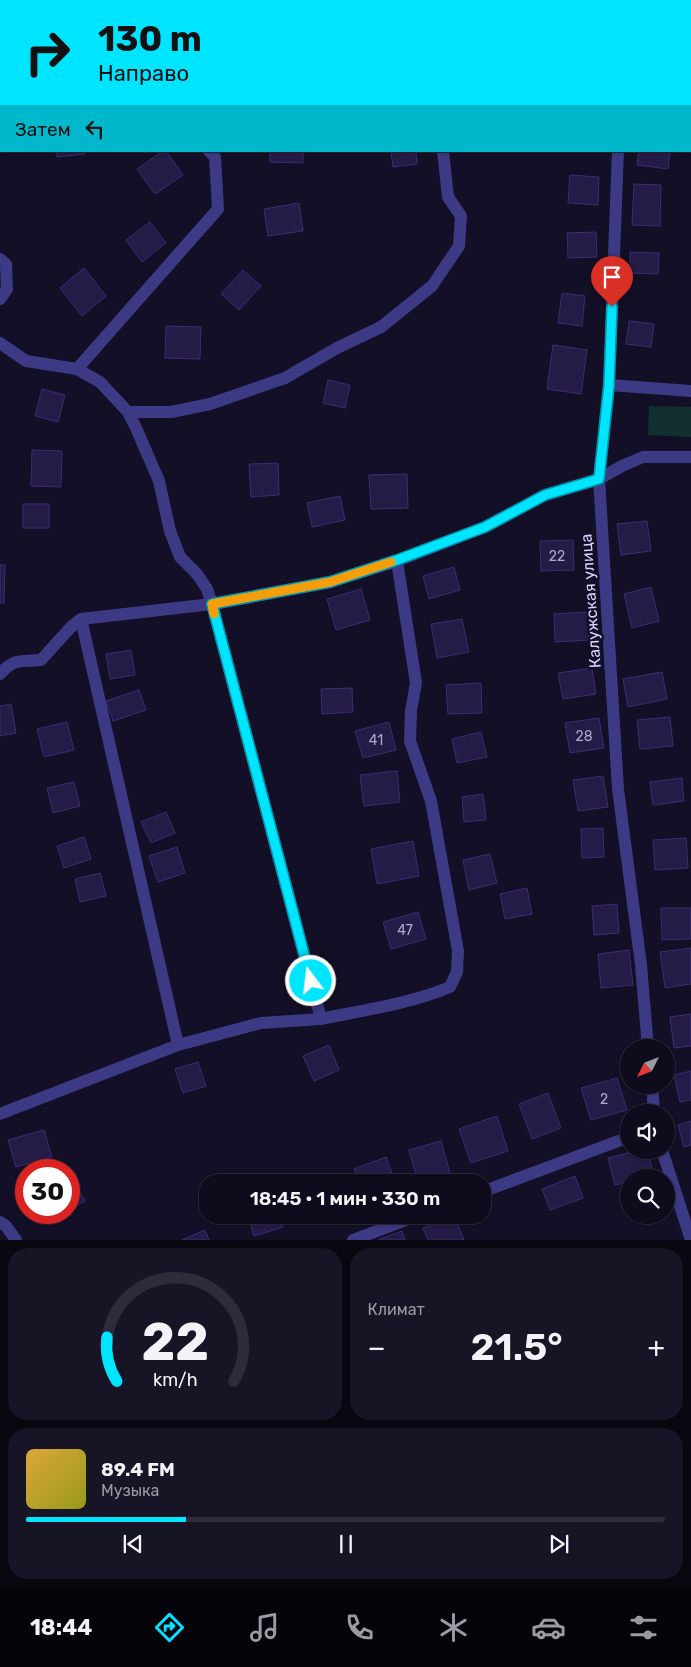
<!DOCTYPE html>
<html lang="ru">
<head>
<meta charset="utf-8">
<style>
	:root { --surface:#0e0b1c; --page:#171425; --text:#f1f3f6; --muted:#9b9ba3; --line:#2e2b3b; --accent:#00e5ff }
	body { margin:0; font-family:Rubik,sans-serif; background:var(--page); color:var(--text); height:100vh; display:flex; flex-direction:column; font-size:19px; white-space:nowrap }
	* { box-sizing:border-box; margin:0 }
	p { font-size:16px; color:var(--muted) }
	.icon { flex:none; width:28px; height:28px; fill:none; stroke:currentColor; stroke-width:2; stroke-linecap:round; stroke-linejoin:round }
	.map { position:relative; height:1240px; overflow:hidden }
	.details { display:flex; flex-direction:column; gap:8px; padding:8px; background:#08060f; flex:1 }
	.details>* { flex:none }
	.top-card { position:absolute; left:0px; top:0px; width:691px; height:152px; box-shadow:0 1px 4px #0004,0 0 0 1px var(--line); background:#00e5ff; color:#111; overflow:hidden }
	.needle { width:32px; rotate:228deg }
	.fabs { position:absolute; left:620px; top:1039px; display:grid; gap:10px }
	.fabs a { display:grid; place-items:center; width:55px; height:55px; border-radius:50%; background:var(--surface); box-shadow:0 1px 4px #0004,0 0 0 1px var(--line); font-size:25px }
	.speed { position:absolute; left:15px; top:1159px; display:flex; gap:10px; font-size:25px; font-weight:700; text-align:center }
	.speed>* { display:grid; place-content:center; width:65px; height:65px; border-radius:50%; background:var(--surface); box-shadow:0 1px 4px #0004,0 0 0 1px var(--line); line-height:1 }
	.speed .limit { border:8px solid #d22; background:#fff; color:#111 }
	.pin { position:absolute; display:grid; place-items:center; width:42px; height:42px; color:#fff; margin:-51px -21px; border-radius:50% 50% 50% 0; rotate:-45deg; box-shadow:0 0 5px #0007 }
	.pin .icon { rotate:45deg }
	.me { position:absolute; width:55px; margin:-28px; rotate:345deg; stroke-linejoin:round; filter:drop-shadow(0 0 4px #0008) }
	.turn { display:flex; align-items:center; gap:18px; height:105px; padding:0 15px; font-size:22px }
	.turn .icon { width:65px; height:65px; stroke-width:2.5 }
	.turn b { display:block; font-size:35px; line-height:42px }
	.then { display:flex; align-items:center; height:48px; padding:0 15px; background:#0003; gap:10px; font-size:19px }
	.big { font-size:38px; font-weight:600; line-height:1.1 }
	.details .widget { flex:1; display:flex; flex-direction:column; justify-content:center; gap:8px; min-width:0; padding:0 18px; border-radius:20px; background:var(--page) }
	.details .dial { align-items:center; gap:0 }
	.dial svg { height:130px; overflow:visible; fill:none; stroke:var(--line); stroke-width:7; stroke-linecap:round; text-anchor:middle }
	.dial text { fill:var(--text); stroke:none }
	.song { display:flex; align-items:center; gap:15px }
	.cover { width:60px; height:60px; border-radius:8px; background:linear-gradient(135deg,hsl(40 70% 55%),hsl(60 70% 35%)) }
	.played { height:5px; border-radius:2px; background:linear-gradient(90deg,var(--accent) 25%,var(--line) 25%) }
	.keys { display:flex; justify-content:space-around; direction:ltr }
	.heat { display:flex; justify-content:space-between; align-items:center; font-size:28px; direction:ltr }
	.details .tiles { flex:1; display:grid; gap:8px; grid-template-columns:1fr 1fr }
	.widget:last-child { grid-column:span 2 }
	.trip { position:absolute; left:199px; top:1174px; width:292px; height:50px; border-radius:20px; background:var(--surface); box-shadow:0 1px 4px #0004,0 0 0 1px var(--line); font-weight:600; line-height:50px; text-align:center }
	.dock { display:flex; height:80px; justify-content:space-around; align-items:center; background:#06040b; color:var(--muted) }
	.dock .icon { width:35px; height:35px }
	.dock .on { color:var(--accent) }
	.dock b { font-size:22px; color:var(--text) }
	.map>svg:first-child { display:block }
</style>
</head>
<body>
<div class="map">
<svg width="691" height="1240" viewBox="0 0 691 1240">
	<rect width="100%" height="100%" fill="#130f26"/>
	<path fill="#12302f" d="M649,406l42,1v30l-43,-2z"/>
	<path fill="#241b47" stroke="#3b2d73" d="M578,0h30v1h-30z
		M0,113h1v29h-1z
		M56,151h28l1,3 -28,3z
		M163,151h3l17,24 -28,19 -18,-25z
		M270,151h33v12l-33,-1z
		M391,151h25l1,13 -24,3z
		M639,151h31l-2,18 -31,-4z
		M570,175l29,2 -1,28 -30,-2z
		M634,184l27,1 -1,41 -28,-1z
		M299,203l4,28 -35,5 -4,-27z
		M150,222l16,21 -24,19 -16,-22z
		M596,232l1,25 -29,1 -1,-25z
		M630,252l29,1 -1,21 -28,-1z
		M84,268l22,28 -24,20 -22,-28z
		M243,270l18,16 -22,24 -18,-16z
		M562,293l23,3 -3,30 -24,-3z
		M629,321l25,3 -3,23 -25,-3z
		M166,326l35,1 -1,32 -35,-1z
		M553,345l34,5 -6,44 -34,-5z
		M328,380l22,5 -5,23 -22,-5z
		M42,389l23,6 -7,27 -23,-6z
		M32,450l30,1 -1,36 -30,-1z
		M278,463l1,32 -28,2 -2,-33z
		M407,474l1,34 -37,1 -2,-34z
		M340,496l5,24 -33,7 -5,-24z
		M23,504h26v24h-26z
		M647,521l4,30 -30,4 -4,-31z
		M573,540l1,30 -33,1 -1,-30z
		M0,565h5l-1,38h-4z
		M454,567l6,23 -31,9 -6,-23z
		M651,587l8,34 -27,7 -8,-34z
		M361,589l9,31 -34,10 -9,-31z
		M587,612l2,28 -34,2 -1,-28z
		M462,619l7,33 -32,6 -6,-34z
		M131,650l4,25 -25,4 -4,-25z
		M592,668l4,26 -33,5 -5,-26z
		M662,672l5,27 -39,8 -5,-28z
		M481,683l1,30 -34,1 -2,-29z
		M352,688l1,24 -31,2 -1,-25z
		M139,690l7,20 -33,11 -7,-20z
		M11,704l5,29 -16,3v-30z
		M670,717l3,29 -33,3 -3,-29z
		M599,718l5,30 -34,5 -5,-30z
		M67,722l7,28 -30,7 -7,-28z
		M389,722l7,28 -33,8 -8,-27z
		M481,732l6,25 -30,6 -5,-24z
		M397,771l3,31 -36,4 -4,-31z
		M603,776l5,31 -30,4 -5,-31z
		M682,778l2,23 -31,4 -3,-23z
		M74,782l6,24 -27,7 -6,-25z
		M483,794l3,26 -22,2 -2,-25z
		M166,812l9,21 -24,10 -10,-21z
		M603,828l1,29 -22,1 -1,-29z
		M84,837l7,22 -27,9 -7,-22z
		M686,838l2,30 -33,2 -2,-30z
		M413,841l6,35 -42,8 -6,-35z
		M177,847l8,26 -27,9 -9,-26z
		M490,854l7,29 -28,7 -6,-30z
		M100,873l6,23 -26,6 -5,-23z
		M527,888l5,26 -27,5 -5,-25z
		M617,904l2,29 -25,2 -2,-29z
		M661,908h30v31l-29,1z
		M418,912l8,27 -35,10 -8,-27z
		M691,948v36l-26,4 -5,-36z
		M629,950l4,35 -32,3 -3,-34z
		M691,1014v32l-17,2 -4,-31z
		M329,1045l10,25 -25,11 -11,-25z
		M198,1062l8,24 -23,7 -8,-24z
		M691,1071v29l-11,2 -6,-27z
		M617,1078l10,32 -36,10 -10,-32z
		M548,1093l13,35 -29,11 -13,-35z
		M497,1116l11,35 -37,12 -12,-34z
		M691,1121v24l-7,2 -6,-22z
		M44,1130l8,27 -36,10 -8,-27z
		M441,1141l9,32 -32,9 -9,-32z
		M639,1150h8l7,26 -8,2h-17v4l-14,3 -7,-27z
		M386,1157l9,25h-36l-5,-13z
		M71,1175l14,26 -16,9v-33z
		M575,1176l8,22 -33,12 -8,-21z
		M50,1212h14l-11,7z
		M248,1215h31l4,12 -29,9z
		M300,1215h17l-16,5z
		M454,1215l10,25h-36l-5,-12z
		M205,1230l4,10h-27z
		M402,1231l3,9h-27z"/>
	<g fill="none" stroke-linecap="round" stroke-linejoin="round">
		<path stroke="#3d3a85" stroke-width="12" d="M151,0l168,1
			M625,1v-1
			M0,100h1
			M618,151l-9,234 -10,94 19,310 23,176 7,83
			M0,259l6,5 1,25 -7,10
			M0,343l26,18 51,8 23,13 28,30 8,16 23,53 11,50 10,26 17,17 10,15 5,15 109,415 -60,4 -83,22 -178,69
			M77,369l141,-160 -3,-52 -6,-6
			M609,385l82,6
			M128,412h43l39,-8 75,-26 52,-30 44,-21 51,-41 27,-40 2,-30 -13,-19 -5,-46
			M81,619l97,426
			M0,674c15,-17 21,-12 41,-14l30,-33 10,-8 131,-15 118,-22 67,-21 88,-34 60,-32 54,-16 23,-13 21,-9h48
			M321,1019c43,-9 88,-15 129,-32l7,-15 1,-21 -27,-150 -21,-60 1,-30 5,-28 -19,-122
			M652,1085l2,27
			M662,1150l29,90
			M482,1192l147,-55
			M0,1222l6,4 10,14
			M353,1240l66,-25"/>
	</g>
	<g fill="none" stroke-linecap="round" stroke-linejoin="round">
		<defs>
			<path id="route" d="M311,981l-99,-377 118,-22 67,-22 88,-33 60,-32 54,-16 10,-94 3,-78"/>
		</defs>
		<use href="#route" stroke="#0095a6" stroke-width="12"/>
		<use href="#route" stroke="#00e5ff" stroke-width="9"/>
		<path stroke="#f59e0b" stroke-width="9" d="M214,614l-2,-10 118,-22 61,-20"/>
	</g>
	<g text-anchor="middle" stroke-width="5" stroke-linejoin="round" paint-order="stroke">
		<g font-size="14" fill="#aca6d1">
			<text x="557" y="561">22</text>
			<text x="584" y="741">28</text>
			<text x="376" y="745">41</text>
			<text x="405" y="935">47</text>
			<text x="604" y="1104">2</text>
		</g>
		<g font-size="16" fill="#d9d4ff" stroke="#130f26">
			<text transform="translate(590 601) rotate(-94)" y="6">Калужская улица</text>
		</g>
	</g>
</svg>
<div class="fabs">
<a><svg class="needle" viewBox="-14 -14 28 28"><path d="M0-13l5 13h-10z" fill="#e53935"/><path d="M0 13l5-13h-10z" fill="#9b9ba3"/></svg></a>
<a><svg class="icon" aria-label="sound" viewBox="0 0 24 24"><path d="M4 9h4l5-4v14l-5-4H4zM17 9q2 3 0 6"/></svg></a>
<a><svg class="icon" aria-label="search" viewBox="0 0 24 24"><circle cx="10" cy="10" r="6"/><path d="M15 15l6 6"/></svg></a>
</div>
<div class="speed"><div class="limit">30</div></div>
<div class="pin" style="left:612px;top:307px;background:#d93025"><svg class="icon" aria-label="arrive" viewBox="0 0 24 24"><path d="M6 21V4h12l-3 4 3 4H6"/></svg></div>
<svg class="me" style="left:311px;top:981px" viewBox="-20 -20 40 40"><circle r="17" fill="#00e5ff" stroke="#fff" stroke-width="3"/><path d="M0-11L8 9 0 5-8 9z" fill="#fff"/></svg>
<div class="trip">18:45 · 1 мин · 330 m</div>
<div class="top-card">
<div class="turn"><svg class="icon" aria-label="right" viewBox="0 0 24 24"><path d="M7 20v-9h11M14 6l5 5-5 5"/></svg><div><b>130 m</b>Направо</div></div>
<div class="then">Затем<svg class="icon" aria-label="left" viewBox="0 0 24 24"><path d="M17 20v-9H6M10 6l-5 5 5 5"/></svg></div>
</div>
</div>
<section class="details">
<div class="tiles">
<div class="widget dial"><svg viewBox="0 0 100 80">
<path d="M14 69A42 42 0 1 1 86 69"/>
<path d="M14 69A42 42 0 0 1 8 42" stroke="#00e5ff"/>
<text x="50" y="56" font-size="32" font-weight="700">22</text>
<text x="50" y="72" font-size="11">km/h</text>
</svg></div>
<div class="widget"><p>Климат</p>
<div class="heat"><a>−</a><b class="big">21.5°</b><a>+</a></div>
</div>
<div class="widget">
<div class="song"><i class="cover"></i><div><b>89.4 FM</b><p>Музыка</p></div></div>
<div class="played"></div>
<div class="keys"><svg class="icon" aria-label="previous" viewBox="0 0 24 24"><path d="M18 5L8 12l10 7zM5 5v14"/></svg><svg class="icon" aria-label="pause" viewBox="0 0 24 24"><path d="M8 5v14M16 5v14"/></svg><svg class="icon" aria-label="next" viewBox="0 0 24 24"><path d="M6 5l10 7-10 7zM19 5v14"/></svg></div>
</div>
</div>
</section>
<nav class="dock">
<b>18:44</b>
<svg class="icon on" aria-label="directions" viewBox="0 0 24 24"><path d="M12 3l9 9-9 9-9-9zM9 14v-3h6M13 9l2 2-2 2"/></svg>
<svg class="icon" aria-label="music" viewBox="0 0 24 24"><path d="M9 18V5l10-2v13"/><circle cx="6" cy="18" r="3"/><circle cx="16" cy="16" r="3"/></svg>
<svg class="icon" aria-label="phone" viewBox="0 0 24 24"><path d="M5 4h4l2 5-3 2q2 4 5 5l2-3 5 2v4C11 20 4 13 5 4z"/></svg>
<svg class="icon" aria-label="climate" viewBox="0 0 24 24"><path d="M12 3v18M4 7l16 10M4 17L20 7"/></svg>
<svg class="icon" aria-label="car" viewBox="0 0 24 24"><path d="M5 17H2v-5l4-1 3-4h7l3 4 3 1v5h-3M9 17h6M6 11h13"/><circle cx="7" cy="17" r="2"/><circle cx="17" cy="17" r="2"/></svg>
<svg class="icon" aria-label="filters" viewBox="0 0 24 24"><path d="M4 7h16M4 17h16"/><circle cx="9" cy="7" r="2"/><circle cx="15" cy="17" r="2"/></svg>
</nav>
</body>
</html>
